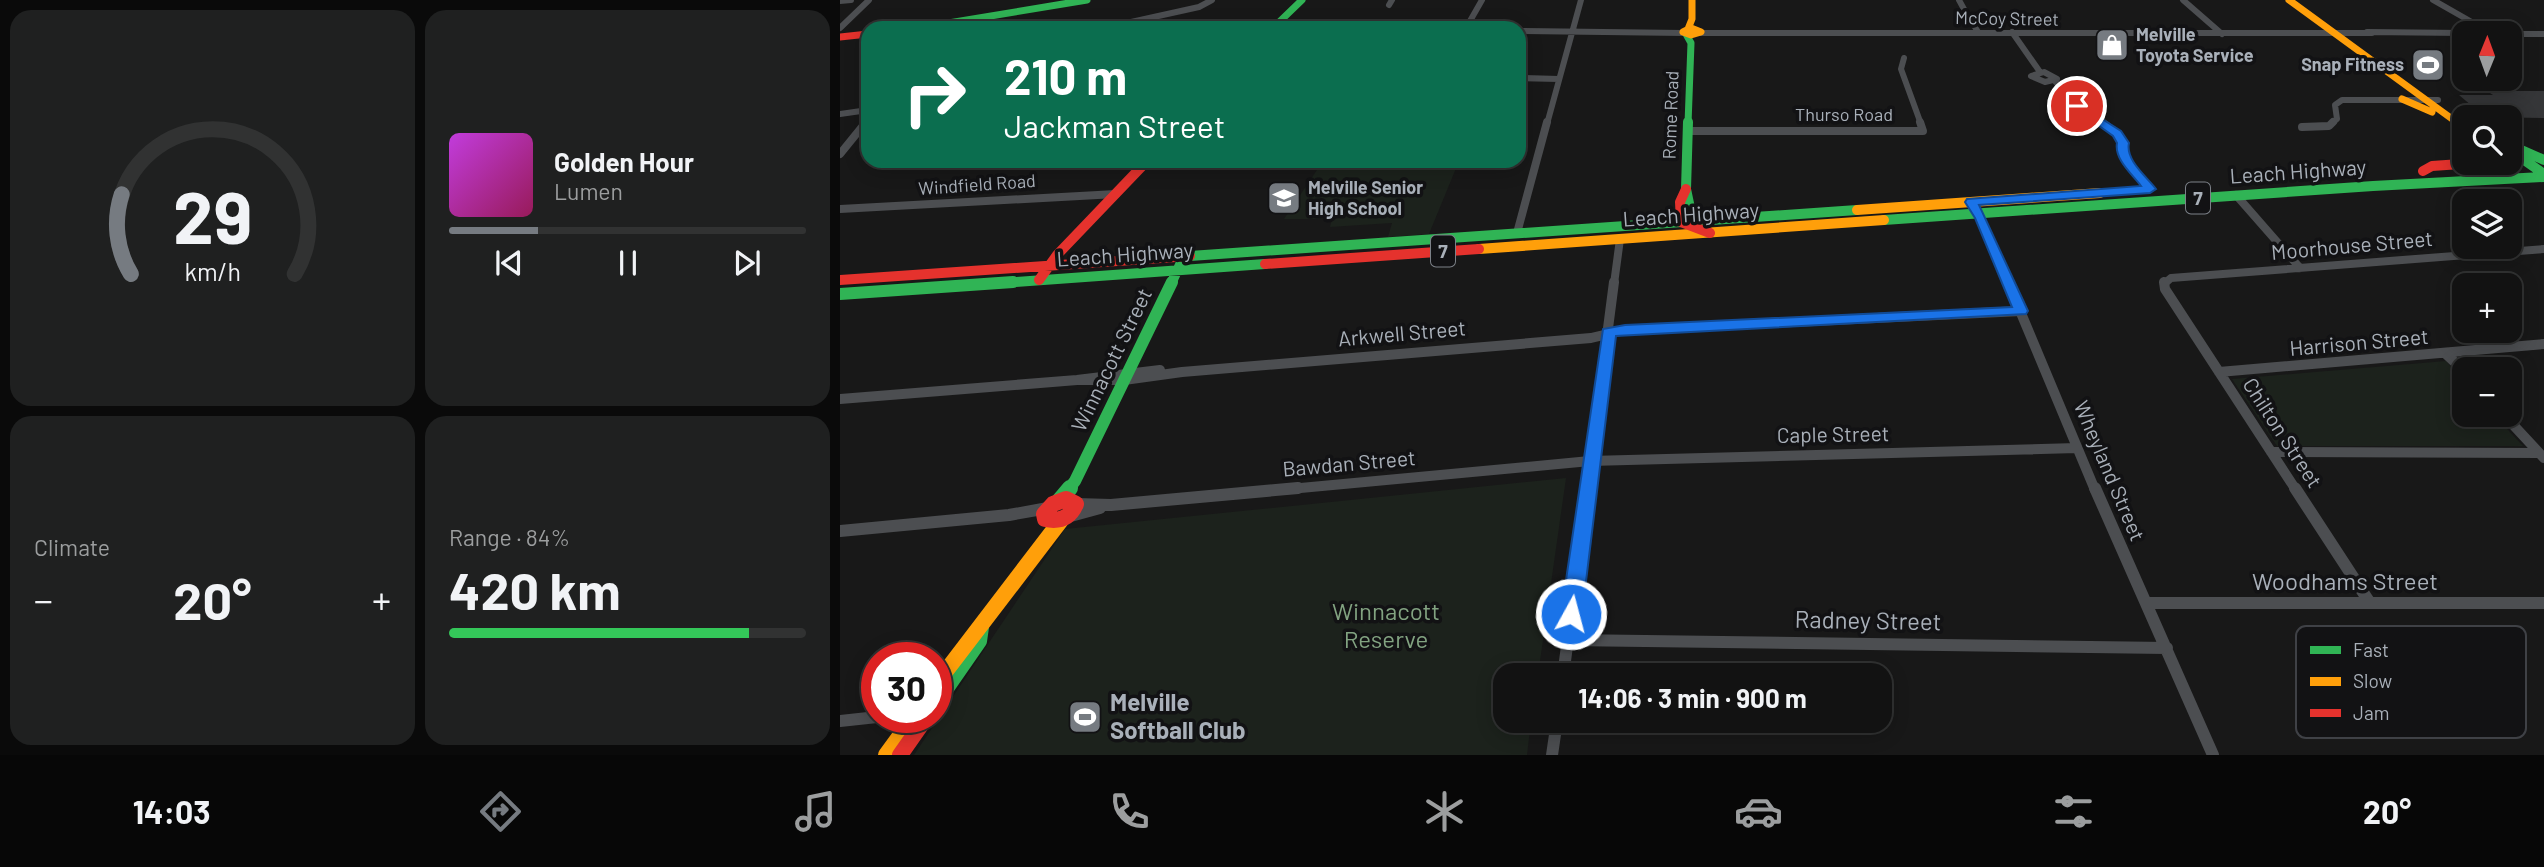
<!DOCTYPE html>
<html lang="en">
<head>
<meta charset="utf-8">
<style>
	:root { --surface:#121212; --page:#1f2020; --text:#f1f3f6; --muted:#9c9e9f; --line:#313232; --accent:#767b81 }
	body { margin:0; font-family:Barlow,sans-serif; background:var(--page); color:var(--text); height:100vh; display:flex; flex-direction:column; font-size:26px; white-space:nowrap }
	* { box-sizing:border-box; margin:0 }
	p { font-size:23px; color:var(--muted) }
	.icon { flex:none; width:38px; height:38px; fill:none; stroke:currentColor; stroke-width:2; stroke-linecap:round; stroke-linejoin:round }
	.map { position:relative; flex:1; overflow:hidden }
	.panel { display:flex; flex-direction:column; gap:10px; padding:10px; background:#0a0a0a; width:840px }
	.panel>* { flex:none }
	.hud { position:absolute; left:21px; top:21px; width:665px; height:147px; border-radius:21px; box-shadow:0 4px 18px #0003,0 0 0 2px var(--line); background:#0b6e4f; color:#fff; overflow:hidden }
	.needle { width:46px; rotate:1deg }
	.tools { position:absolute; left:1612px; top:21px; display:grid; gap:14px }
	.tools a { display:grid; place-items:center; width:70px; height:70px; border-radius:14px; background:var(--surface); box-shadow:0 4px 18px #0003,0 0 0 2px var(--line); font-size:35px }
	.speed { position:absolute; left:21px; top:642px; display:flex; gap:14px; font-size:35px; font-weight:700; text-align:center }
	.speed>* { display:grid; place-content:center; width:91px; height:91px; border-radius:50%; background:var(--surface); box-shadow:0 4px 18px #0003,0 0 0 2px var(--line); line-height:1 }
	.speed .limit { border:10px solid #d22; background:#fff; color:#111 }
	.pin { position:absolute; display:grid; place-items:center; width:60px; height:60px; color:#fff; margin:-30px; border:4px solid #fff; border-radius:50%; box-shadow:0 2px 7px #0007 }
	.me { position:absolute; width:77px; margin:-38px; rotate:7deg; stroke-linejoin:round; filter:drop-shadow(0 0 5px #0008) }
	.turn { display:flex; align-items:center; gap:24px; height:147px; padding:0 28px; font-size:32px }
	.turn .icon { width:91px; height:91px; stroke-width:2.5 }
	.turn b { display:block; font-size:49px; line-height:60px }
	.big { font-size:52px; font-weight:700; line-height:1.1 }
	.panel .tile { flex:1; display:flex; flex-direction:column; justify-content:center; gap:10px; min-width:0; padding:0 24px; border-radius:21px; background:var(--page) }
	.panel .dial { align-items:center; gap:0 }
	.dial svg { height:182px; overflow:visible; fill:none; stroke:var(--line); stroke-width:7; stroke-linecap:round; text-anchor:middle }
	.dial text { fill:var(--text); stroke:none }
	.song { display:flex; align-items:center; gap:21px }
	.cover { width:84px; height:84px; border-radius:10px; background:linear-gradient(135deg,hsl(290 70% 55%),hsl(330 70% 35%)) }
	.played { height:7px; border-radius:4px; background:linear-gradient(90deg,var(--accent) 25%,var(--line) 25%) }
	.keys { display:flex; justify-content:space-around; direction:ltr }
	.heat { display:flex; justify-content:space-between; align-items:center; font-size:38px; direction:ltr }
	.charge { height:10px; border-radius:5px; background:linear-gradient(90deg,#34c759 84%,var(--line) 0) }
	.panel .tiles { flex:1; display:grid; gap:10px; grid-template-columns:repeat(2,1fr) }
	.trip { position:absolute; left:653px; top:663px; width:399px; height:70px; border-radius:21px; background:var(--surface); box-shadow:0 4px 18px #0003,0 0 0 2px var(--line); font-weight:700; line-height:70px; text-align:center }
	.dock { display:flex; height:112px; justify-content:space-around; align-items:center; background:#070707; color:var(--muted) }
	.dock .icon { width:49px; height:49px }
	.dock .active { color:var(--accent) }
	.dock b { font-size:32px; color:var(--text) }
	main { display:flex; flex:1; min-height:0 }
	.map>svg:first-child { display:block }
</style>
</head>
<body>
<main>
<section class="panel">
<div class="tiles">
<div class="tile dial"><svg viewBox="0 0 100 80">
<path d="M14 69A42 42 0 1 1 86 69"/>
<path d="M14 69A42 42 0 0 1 10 34" stroke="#767b81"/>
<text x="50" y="56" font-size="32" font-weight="700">29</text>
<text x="50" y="72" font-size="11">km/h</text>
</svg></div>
<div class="tile">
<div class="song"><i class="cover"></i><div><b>Golden Hour</b><p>Lumen</p></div></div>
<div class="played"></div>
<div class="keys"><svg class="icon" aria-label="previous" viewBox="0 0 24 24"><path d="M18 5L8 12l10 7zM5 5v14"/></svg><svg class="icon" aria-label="pause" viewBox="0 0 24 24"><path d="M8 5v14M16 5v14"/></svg><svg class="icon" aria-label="next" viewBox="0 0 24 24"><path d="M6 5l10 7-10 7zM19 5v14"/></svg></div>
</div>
<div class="tile"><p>Climate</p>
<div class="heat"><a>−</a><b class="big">20°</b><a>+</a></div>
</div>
<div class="tile"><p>Range · 84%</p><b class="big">420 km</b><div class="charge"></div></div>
</div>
</section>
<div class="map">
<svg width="1704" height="755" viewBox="0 0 1704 755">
	<rect width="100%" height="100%" fill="#181818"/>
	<path fill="#1c221c" d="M483,161h136l-30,73 -41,3 4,-14 -62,4 2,-8h-48z
		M1606,361l18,20v34h30l29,31h-246l-45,-67z
		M726,478l-28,197 -33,1v45h26l-4,34h-613l151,-226z"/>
	<path fill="#353638" d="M1647,91h57v27l-59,-1 -26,-22h34z"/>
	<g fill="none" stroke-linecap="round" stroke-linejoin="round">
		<path stroke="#4c4e51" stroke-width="6" d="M1119,0l6,11
			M1343,0l39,34
			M1593,0l58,33
			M0,1l11,-1
			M549,5l3,-5
			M1127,14l11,18
			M0,28l29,-28
			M264,28l95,-21 13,-7
			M626,28l16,-28
			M679,31l165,2
			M1172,32l28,40
			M1527,32l97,1
			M859,33h673
			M1670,34h34
			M1064,58l-3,11 20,55
			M1204,72l13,7 -12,3 -14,-6z
			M679,78l40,1
			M1215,81l18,22 31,21
			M0,114l28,-4
			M25,124l3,-4
			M707,124l34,-124
			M1491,124l6,-5 -2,-14 7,-5h96"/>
		<path stroke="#4c4e51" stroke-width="8" d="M1262,122c25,18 14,20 26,41 6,10 14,18 22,26
			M1462,127l27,-1 4,-4
			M848,131h235l-3,-9
			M0,154l26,-32
			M1396,195l64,73
			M1131,202l10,16 27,66
			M0,209l276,-15
			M677,233l30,-111
			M774,284l6,-45
			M1324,284l7,-6 373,-29"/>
		<path stroke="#4c4e51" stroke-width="10" d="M1168,282l87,208
			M1324,282l1,7 131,201
			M1605,353l19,18
			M1379,372l325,-28
			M237,380h47l58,-8 409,-34 34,-8 396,-19
			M0,399l237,-19 83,-10
			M1664,415l40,43
			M1431,452l268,1
			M439,490l311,-29 487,-13
			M747,490l27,-208"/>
		<path stroke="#4c4e51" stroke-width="12" d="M1255,488l118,267
			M1455,488l75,115
			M236,504l35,1 187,-17
			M227,517l33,-9
			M0,531l169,-16 39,-7
			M1306,603h398
			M728,640l599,8
			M723,676l25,-188
			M0,721l37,-4
			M712,755l5,-34"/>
		<path stroke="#30b455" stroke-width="7" d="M78,28l169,-28
			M433,28l29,-28
			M846,34l5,9 -3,81"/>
		<path stroke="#30b455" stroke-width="10" d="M848,122l-2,67 4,19 13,13
			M1670,145l34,15
			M1670,150l34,24
			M1044,220l489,-34 171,-9
			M350,256l667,-46
			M148,284l277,-20
			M331,284l13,-28"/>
		<path stroke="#30b455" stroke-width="12" d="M0,294l173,-12
			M228,490l7,-9 97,-199"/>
		<path stroke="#30b455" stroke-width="16" d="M219,501l11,-13
			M96,703l43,-62 2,-14"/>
		<path stroke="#ff9f0a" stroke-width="7" d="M1449,0l170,124
			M851,28l10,4 -10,3 -8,-3z
			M848,29l4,-10v-19
			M1562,99l30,13"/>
		<path stroke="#ff9f0a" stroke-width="10" d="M1616,122l8,6
			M1017,210l243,-17
			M639,249l405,-29"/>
		<path stroke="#ff9f0a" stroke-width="16" d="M96,684l126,-165
			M46,755l27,-37"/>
		<path stroke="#e5322d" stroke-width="7" d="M0,37l28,-3"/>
		<path stroke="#e5322d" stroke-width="10" d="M1583,171l9,-5 43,-3
			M846,189l-6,13 1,20 29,11
			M425,264l214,-15
			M0,280l350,-24
			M199,280l18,-25 90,-94"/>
		<path stroke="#e5322d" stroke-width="16" d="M226,499l10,5c-6,14 -16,18 -31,15l-1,-5 9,-10z
			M60,755l26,-37"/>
	</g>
	<path fill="#1a73e8" stroke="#114b97" stroke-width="2" d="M1237,103l44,28 8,12c-4,17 18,34 27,46l-6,4 -171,12 49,106 -2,3 -410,22 -34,278 -3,6 -8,3 -7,-3 -3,-6 42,-285 22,-4 387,-18 -37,-89 -10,-16 2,-3 174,-13c-9,-12 -27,-27 -24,-43l-4,-7 -39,-28v-4z"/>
	<defs>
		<symbol id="shop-square" viewBox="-11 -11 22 22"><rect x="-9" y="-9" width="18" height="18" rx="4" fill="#767b81" stroke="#121214"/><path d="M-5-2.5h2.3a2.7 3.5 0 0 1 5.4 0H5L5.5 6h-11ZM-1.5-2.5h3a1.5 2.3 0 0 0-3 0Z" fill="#fff"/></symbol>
		<symbol id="stadium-square" viewBox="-11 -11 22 22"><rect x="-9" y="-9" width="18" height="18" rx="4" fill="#767b81" stroke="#121214"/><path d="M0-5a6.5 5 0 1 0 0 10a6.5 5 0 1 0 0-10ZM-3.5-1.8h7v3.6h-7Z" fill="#fff"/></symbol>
		<symbol id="school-square" viewBox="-11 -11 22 22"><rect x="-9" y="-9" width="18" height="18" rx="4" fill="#767b81" stroke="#121214"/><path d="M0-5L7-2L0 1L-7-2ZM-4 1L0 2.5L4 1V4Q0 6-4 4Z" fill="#fff"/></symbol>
	</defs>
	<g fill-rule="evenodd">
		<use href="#shop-square" x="1253" y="26" width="38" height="38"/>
		<use href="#stadium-square" x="1569" y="46" width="38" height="38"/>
		<use href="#school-square" x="425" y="179" width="38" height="38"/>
		<use href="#stadium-square" x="226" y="698" width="38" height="38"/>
	</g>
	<g text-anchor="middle" stroke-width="7" stroke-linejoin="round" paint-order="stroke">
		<g font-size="18" fill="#a9b0b9" stroke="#121214">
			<text transform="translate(1167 19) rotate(1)" y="6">McCoy Street</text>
			<text transform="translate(831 115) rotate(-88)" y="6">Rome Road</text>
			<text x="1004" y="121">Thurso Road</text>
			<text transform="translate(137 185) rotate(-4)" y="6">Windfield Road</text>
		</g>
		<g font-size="18" font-weight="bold" fill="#a9b0b9" stroke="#121214" text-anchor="start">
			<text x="1296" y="41">Melville<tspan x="1296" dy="21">Toyota Service</tspan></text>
			<text x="1564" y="71" text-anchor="end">Snap Fitness</text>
			<text x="468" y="194">Melville Senior<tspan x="468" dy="21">High School</tspan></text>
		</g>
		<g fill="#121214" stroke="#7c8188" stroke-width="2">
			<rect x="1346" y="182.5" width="24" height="31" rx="5"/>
			<rect x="591" y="235.5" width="24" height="31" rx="5"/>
		</g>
		<g font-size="19" font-weight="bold" fill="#a9b0b9">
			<text x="1358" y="205">7</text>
			<text x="603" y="258">7</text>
		</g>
		<g font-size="21" fill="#a9b0b9" stroke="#121214">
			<text transform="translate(1458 172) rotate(-4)" y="7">Leach Highway</text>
			<text transform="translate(851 215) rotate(-4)" y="7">Leach Highway</text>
			<text transform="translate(1512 246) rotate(-5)" y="7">Moorhouse Street</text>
			<text transform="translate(285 255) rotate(-4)" y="7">Leach Highway</text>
			<text transform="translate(562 334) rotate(-5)" y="7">Arkwell Street</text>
			<text transform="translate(1519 343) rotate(-5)" y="7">Harrison Street</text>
			<text transform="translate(272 360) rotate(-64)" y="7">Winnacott Street</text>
			<text transform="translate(1442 433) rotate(57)" y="7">Chilton Street</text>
			<text transform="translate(993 435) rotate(-1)" y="7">Caple Street</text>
			<text transform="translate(509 464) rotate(-5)" y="7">Bawdan Street</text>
			<text transform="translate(1269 471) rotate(67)" y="7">Wheyland Street</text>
		</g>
		<g font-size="24" fill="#a9b0b9" stroke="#121214">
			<text x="1505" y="590">Woodhams Street</text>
			<text transform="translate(1028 621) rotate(1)" y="8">Radney Street</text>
		</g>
		<g font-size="24" fill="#82a381" stroke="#121214">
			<text x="546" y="620">Winnacott<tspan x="546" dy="28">Reserve</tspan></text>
		</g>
		<g font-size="24" font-weight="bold" fill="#a9b0b9" stroke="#121214" text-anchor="start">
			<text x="270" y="711">Melville<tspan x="270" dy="28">Softball Club</tspan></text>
		</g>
	</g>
	<rect x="1456" y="626" width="230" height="112" rx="10" fill="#121214" stroke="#3f4146" stroke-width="2"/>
	<rect x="1470" y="646" width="31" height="8" fill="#30b455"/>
	<rect x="1470" y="677" width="31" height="9" fill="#ff9f0a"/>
	<rect x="1470" y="709" width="31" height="8" fill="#e5322d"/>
	<g font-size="19" fill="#a9b0b9">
		<text x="1513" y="657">Fast</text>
		<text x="1513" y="688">Slow</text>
		<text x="1513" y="720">Jam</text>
	</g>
</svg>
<div class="tools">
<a><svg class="needle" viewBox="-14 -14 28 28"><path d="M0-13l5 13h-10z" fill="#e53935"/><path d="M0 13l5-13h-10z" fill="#9c9e9f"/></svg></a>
<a><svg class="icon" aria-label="search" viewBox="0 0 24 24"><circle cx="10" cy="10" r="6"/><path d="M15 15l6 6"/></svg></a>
<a><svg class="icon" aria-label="layers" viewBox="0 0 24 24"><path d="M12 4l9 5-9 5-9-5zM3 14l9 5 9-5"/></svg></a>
<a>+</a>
<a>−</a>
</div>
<div class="speed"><div class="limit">30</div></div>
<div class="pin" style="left:1237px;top:106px;background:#d93025"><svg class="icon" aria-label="arrive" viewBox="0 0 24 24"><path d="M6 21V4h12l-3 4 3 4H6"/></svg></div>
<svg class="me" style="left:731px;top:614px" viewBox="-20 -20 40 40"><circle r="17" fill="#1a73e8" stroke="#fff" stroke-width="3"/><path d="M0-11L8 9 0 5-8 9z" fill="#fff"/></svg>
<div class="trip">14:06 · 3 min · 900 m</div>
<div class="hud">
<div class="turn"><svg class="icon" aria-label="right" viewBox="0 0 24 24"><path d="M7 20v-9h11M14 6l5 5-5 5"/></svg><div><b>210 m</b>Jackman Street</div></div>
</div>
</div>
</main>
<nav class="dock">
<b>14:03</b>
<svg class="icon active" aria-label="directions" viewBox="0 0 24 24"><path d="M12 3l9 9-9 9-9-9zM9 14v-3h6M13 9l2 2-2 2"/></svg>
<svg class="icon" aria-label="music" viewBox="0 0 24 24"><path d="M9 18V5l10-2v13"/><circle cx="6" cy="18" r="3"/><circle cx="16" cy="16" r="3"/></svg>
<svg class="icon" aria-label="phone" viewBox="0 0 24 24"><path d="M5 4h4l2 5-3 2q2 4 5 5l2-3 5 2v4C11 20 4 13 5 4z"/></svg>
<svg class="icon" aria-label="climate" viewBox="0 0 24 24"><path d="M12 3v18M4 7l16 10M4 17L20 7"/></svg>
<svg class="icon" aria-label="car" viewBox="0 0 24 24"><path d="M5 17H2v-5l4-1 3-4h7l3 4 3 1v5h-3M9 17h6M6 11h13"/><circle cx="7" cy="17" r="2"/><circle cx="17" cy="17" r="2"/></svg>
<svg class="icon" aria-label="filters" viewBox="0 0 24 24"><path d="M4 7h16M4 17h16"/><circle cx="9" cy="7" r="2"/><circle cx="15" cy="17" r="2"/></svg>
<b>20°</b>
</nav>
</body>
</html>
